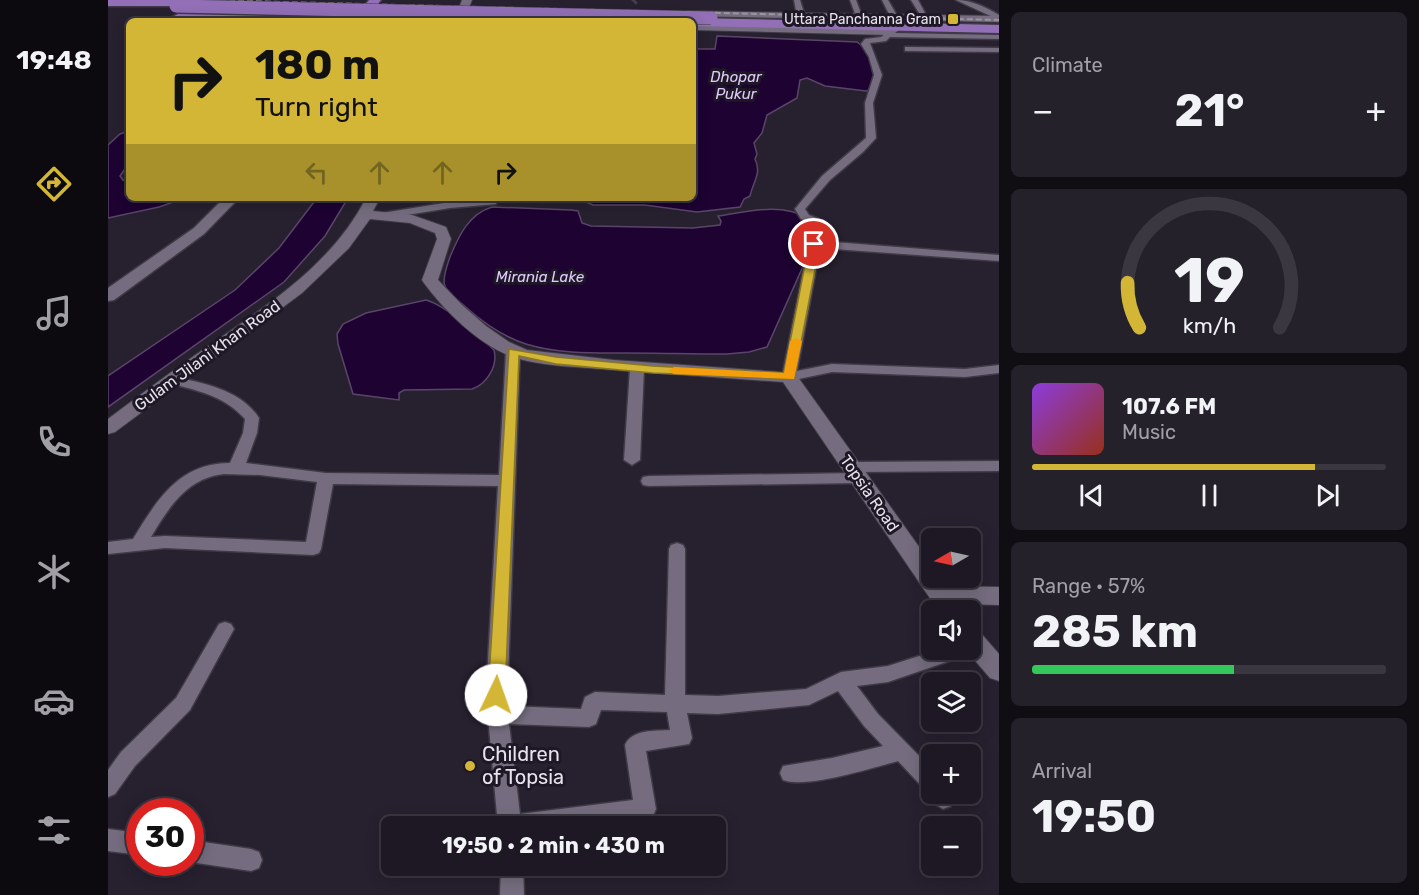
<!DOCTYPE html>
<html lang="en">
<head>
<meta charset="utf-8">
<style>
	:root { --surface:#1d1823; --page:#25212b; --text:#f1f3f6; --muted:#a0a0a6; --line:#3b3741; --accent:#d3b635 }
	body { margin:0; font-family:Rubik,sans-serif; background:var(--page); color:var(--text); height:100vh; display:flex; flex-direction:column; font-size:22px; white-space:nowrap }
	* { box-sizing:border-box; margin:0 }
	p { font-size:20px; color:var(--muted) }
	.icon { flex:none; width:33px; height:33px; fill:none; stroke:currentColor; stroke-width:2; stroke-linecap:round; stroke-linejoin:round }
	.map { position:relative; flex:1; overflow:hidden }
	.sheet { display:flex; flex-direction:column; gap:12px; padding:12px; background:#100d13; width:420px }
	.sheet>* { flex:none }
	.guide { position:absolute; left:18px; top:18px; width:570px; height:183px; border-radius:9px; box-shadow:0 3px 15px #0003,0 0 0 2px var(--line); background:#d3b635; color:#111; overflow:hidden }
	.needle { width:39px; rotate:261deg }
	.tools { position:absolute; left:813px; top:528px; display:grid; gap:12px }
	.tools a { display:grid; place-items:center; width:60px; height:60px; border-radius:9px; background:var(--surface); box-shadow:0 3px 15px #0003,0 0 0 2px var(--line); font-size:30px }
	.speed { position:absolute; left:18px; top:798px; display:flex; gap:12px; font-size:30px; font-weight:700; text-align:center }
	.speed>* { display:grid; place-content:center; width:78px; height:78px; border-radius:50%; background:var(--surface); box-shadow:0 3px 15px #0003,0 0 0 2px var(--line); line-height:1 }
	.speed .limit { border:9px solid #d22; background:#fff; color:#111 }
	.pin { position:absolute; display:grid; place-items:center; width:51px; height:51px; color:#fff; margin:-26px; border:3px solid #fff; border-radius:50%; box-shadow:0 2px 6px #0007 }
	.me { position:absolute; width:66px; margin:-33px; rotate:3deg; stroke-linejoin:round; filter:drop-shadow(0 0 4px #0008) }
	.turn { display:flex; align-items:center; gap:21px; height:126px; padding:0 30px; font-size:27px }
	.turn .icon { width:78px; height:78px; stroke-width:2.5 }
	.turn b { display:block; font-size:42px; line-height:51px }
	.lanes { display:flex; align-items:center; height:57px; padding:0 30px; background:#0003; justify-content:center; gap:30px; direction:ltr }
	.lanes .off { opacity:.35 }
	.big { font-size:45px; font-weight:700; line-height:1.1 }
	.sheet .tile { flex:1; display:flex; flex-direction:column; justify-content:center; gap:9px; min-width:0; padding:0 21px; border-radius:9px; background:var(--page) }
	.sheet .dial { align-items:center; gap:0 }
	.dial svg { height:156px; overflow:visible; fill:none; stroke:var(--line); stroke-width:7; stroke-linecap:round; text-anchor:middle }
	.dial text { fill:var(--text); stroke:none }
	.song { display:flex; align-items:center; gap:18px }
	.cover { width:72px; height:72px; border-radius:9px; background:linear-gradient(135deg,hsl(270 70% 55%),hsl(10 70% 35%)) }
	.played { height:6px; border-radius:3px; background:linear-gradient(90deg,var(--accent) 80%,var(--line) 80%) }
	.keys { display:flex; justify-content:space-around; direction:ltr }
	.heat { display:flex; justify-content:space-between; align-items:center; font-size:33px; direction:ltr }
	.charge { height:9px; border-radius:4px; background:linear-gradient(90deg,#34c759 57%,var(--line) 0) }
	.trip { position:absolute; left:273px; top:816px; width:345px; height:60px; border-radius:9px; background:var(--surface); box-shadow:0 3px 15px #0003,0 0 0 2px var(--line); font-weight:700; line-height:60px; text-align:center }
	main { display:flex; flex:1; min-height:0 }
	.menu { display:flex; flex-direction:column; width:108px; justify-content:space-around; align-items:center; background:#0c0a0e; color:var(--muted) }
	.menu .icon { width:42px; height:42px }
	.menu .on { color:var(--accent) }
	.menu b { font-size:27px; color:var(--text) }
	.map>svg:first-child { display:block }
</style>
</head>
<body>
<main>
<nav class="menu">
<b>19:48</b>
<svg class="icon on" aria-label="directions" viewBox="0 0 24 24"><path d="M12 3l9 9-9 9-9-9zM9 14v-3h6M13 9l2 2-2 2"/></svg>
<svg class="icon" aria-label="music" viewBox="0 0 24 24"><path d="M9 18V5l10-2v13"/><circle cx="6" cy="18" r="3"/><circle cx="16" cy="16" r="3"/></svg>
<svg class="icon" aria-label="phone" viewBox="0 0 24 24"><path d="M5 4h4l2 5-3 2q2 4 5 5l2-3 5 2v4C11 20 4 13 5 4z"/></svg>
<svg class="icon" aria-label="climate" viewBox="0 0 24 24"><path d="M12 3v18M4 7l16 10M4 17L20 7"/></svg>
<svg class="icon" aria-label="car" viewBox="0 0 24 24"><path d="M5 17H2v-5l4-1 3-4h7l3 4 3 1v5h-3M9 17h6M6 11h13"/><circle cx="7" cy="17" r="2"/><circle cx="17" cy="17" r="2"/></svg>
<svg class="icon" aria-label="filters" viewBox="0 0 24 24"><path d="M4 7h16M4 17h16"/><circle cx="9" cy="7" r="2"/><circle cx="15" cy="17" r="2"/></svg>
</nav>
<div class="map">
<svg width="891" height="895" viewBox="0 0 891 895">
	<rect width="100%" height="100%" fill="#27202f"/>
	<path fill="#1d0232" stroke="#5a456a" stroke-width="1.5" d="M609,36l140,6 8,6 11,24 -6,18 -4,1 -41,-5 -18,-8 -7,2 -3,18 -30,17 -5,18 -8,10 3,11 -2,5c7,14 -2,23 -5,37l-6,3 -4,8 -43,5 -52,-7h-52l-17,-7h117v-149h22z
		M21,131v32l-9,13 3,4 6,2v16h56l-26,9 -51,11v-73l12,-11z
		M209,198h31l-23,38 -41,46 -176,125v-31l127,-86 44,-42z
		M384,207l79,3 7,1 4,12 9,3 102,2 27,-3 1,-4 -3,-5c28,-4 64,-14 89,2l2,5 -1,32 -41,92 -18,5 -22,2c-34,0 -68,-1 -101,-1 -33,0 -68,1 -100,-9 -22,-7 -41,-20 -58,-35 -24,-21 -30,-19 -18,-52 9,-22 19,-43 42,-50z
		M318,300c21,6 52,35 68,50 4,16 -7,34 -22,39l-68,1 -5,3v7l-46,-6 -15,-50 -1,-10 6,-10 23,-11z"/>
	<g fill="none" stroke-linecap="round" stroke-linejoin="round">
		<path stroke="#443d4b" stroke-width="8" stroke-dasharray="8 4" stroke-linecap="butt" d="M525,2l2,-2"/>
		<defs>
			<path id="minor" d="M686,0h6l5,16 -3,5 -7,-2 2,-3z
				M742,0h6l7,19h-6z
				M774,0h6l15,26 -8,7 104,2v4l-109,-2 -4,4 -16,2 12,32 -9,28 3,35 -13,14 -33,28 -25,29 4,6 15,6 -3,20 178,14v6l-179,-13 -23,123 35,-7 133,5 34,-4v8l-34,4 -133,-5 -43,9 -7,-4 31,-154 -12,-4 -6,-10 27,-33 44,-38 -1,-35 9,-28 -5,-18 -8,-13 4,-5 16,-2 14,-11z
				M803,0h7l7,13h-6z
				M848,0c16,0 29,7 43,15v5z
				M800,47l91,1v4l-94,-1v-4z
				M384,199l4,1v4l-46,4 -68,11 -5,-3 5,-3 68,-11z
				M405,347l7,4 -13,355 74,3 4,-12 10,-5 70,3 4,-146 2,-4 6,-2 6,2 2,4v146l33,1 88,-7 35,-17 47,-6 50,-16h31l-2,5 -79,27 -31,4 21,28 54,55v25h19l3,5 -3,7 -8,3 -13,-8 -2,-8 -30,-32c-26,7 -92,28 -115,19l-3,-7 3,-7 49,-8 51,-12 -19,-20 -26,-35 -29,14 -91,9 -31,-1 5,25 -3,6 -43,7 10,58 -3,7 -64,10h-91l-12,-131 12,-209 -165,-2 -12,65 -2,4 -6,2 -148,-7 -57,6v-12l25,-3c24,-39 46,-76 97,-76l13,-30 2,-14c-20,-23 -49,-29 -77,-36l-2,-3 2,-3 5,-1c31,8 67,13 86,42l-2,15 -11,30 80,10 173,2 7,-124zM116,474l36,1 57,7 -11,60 -141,-6 -14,1c18,-30 36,-59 73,-63zM493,710l66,2 3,18c-15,1 -38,-1 -45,15l8,55 -113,14 -11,-90 80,3 7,-3z
				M529,364l7,4 -4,92 -8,5 -8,-5 6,-92z
				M891,461v10l-147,1 -8,-5 8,-5z
				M751,473l5,1 3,4 -3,4 -5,1 -210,3 -6,-1 -2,-4 2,-4 6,-1z
				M117,622l6,2 3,5 -44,81 -55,56 -20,28 -7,3v-27l13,-18 55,-54 43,-74z
				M0,829l32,4v22l-32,-4z
				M82,840l61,9 8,3 3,8 -3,8 -8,3 -61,-9z
				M393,866h22l1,29h-24z"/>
			<path id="tertiary" d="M354,0h10l-8,21h-10z
				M579,11l312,5v6l-309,-6 -3,-1z
				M585,24l195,5 5,3 -5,3 -195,-5z
				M258,198h14l-7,13 39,4 34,12 5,12 -13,41 24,25 24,21 23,16 18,8 87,10 181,13 137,192v13h8l6,8 53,1v18l-40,-1 2,6h-23l-155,-228 -222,-16c-17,-2 -35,-4 -51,-10 -33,-13 -65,-45 -86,-73l-2,-3 15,-41 -2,-6 -25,-10 -40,-4 -21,29 -47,45 -187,139 -7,2v-15c32,-24 64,-48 96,-70 61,-42 128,-84 162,-151z
				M862,627l8,3 21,24v27l-9,-3 -24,-28h4z"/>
			<path id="secondary" d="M116,198h15l-35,36 -90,66 -6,1v-13l86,-60z"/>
			<path id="primary" d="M0,0h98l5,3 -6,3h-97z
				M261,0h12l-17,21h-12z
				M70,14l139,3 6,4 -149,-2 -2,-2z
				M585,18l306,7v8l-306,-7v-5h-5z"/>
		</defs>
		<use href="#minor" stroke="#3f3a46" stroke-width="3"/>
		<use href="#tertiary" stroke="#3f3a46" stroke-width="2"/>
		<use href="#secondary" stroke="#3f3a46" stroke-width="3"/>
		<use href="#primary" stroke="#3f3a46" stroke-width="3"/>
		<use href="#minor" fill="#756d7f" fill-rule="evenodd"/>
		<use href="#tertiary" fill="#756d7f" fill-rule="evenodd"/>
		<use href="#secondary" fill="#756d7f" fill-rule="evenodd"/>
		<use href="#primary" fill="#926fb6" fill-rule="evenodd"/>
		<path stroke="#9a94a0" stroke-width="2" stroke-dasharray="6 3" stroke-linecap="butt" d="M94,0l797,20"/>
		<defs>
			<path id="primary-bridge" d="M68,6l535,12"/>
		</defs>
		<use href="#primary-bridge" stroke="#3f3a46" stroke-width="14" stroke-linecap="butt"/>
		<use href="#primary-bridge" stroke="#926fb6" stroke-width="13"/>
	</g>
	<path fill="#d3b635" stroke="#897622" stroke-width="1.5" d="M706,241l6,3 -26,135 -141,-6 -97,-9 -37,-8 -14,339 -2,5 -7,2 -6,-2 -2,-5 21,-346 47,8 97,9 131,7 25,-129z"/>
	<path fill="#f59e0b" d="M688,338l6,3 -8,38 -120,-5 -6,-3 6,-4 110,6 6,-32z"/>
	<g fill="#d3b635" stroke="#1e1725" stroke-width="2">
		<rect x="839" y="13" width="12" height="12" rx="3"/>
		<circle cx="362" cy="766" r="6"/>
	</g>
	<g text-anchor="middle" stroke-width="6" stroke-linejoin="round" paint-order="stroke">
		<g font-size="14" fill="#e7e2ec" stroke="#1e1725" text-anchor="end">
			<text x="833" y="24">Uttara Panchanna Gram</text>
		</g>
		<g font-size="15" font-style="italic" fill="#e0cafb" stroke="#1e1725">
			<text x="628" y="82">Dhopar<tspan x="628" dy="17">Pukur</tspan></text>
			<text x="432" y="282">Mirania Lake</text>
		</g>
		<g font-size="16" fill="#e7e2ec" stroke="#1e1725">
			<text transform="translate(99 355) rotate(-36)" y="6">Gulam Jilani Khan Road</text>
			<text transform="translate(762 493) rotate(55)" y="6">Topsia Road</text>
		</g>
		<g font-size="20" fill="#e7e2ec" stroke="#1e1725" text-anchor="start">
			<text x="374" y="761">Children<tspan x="374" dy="23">of Topsia</tspan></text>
		</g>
	</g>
</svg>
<div class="tools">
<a><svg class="needle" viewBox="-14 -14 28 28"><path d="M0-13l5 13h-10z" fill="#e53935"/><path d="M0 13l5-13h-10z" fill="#a0a0a6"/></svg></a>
<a><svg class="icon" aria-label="sound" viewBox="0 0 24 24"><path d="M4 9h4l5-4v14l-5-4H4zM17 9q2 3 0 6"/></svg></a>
<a><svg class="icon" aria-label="layers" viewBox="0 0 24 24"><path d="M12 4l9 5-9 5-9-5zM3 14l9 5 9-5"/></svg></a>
<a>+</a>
<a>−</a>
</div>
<div class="speed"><div class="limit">30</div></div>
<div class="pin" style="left:706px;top:244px;background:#d93025"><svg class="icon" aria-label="arrive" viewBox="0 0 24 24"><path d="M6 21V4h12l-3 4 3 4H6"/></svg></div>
<svg class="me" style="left:388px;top:695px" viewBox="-20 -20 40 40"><circle r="19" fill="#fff"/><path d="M0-13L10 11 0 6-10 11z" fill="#d3b635"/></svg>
<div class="trip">19:50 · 2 min · 430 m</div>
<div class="guide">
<div class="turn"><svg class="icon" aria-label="right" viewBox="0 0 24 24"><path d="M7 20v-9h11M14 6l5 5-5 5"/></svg><div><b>180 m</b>Turn right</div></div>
<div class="lanes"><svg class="icon off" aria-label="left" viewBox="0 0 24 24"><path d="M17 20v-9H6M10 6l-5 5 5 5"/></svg><svg class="icon off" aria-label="ahead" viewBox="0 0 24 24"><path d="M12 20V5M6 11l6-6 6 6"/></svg><svg class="icon off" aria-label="ahead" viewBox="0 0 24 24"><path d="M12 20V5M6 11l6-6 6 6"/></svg><svg class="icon" aria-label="right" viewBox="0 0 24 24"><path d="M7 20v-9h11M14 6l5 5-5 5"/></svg></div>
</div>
</div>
<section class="sheet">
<div class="tile"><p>Climate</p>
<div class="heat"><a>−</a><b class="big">21°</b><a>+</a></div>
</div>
<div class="tile dial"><svg viewBox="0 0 100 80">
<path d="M14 69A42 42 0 1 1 86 69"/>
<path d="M14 69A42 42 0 0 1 8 46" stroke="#d3b635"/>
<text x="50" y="56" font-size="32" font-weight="700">19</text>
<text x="50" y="72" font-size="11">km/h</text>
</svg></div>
<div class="tile">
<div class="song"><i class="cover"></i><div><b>107.6 FM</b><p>Music</p></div></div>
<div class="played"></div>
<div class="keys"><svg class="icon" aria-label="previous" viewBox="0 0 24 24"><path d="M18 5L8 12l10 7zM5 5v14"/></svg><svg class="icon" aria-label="pause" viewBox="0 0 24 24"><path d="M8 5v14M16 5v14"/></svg><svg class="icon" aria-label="next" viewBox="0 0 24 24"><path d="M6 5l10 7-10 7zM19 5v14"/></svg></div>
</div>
<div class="tile"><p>Range · 57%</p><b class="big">285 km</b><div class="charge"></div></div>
<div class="tile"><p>Arrival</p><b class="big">19:50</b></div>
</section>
</main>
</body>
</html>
